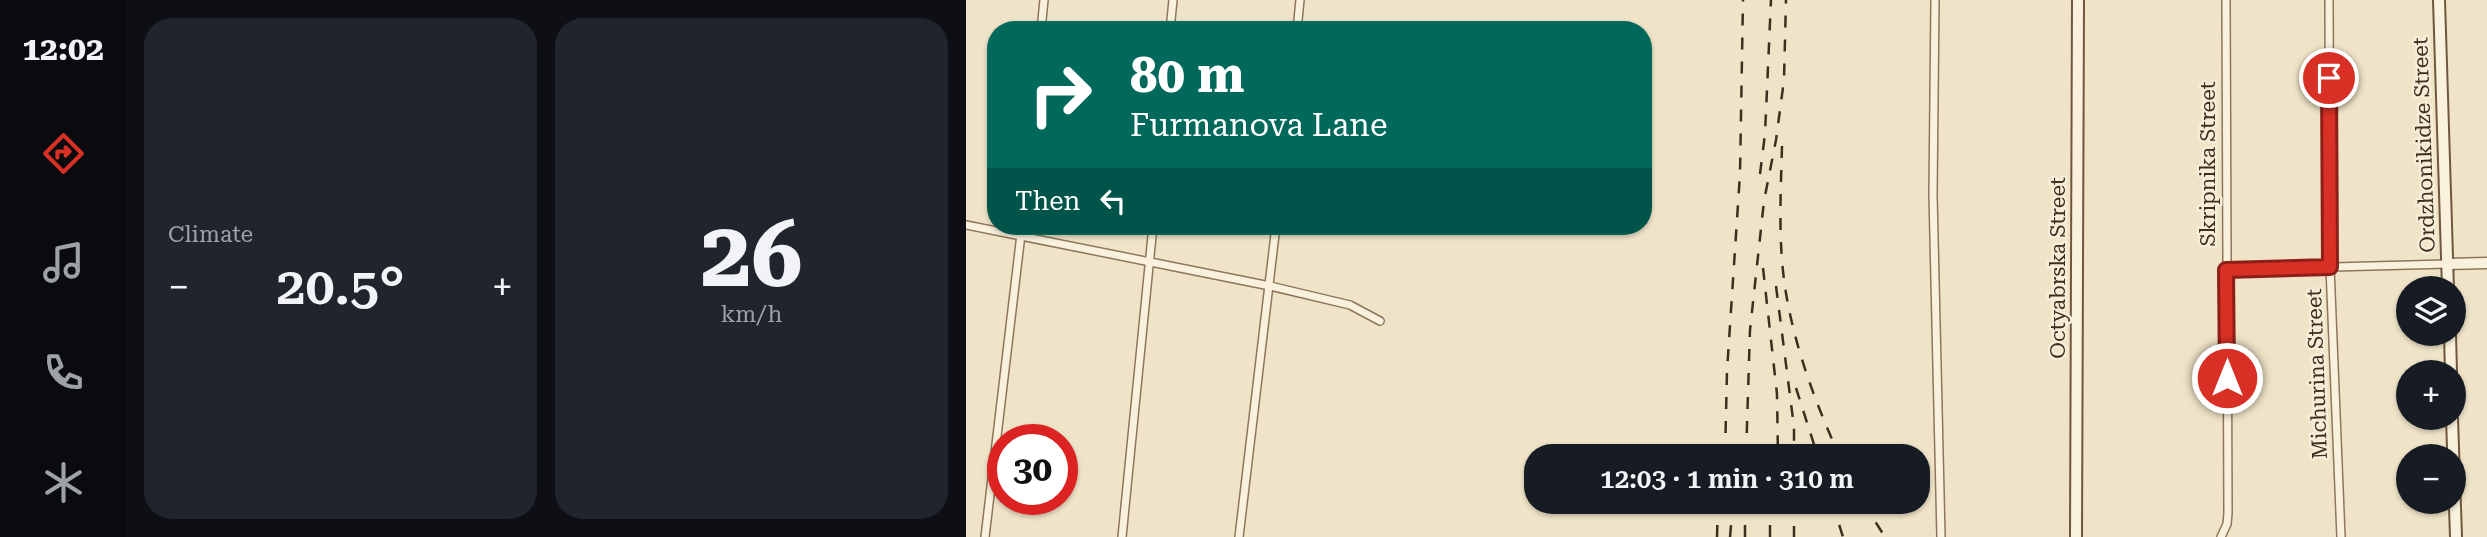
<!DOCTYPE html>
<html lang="en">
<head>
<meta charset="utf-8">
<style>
	:root { --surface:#171b24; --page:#20242c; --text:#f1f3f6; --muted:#9ea1a6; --accent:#d93025 }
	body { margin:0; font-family:"Roboto Serif",serif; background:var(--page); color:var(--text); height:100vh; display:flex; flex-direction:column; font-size:26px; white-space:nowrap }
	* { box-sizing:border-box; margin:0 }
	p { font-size:23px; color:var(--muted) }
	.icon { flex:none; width:38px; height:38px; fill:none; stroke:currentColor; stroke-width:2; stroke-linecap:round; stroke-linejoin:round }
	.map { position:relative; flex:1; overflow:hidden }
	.details { display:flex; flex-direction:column; gap:18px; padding:18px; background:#0d0f14; width:840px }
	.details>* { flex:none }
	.guide { position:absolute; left:21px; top:21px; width:665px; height:214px; border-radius:28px; box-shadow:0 2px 5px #0004; background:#00695c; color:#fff; overflow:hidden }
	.controls { position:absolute; left:1430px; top:276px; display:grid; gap:14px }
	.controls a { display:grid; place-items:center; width:70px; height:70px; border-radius:50%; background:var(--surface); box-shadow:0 2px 5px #0004; font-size:35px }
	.speed { position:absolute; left:21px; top:424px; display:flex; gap:14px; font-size:35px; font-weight:700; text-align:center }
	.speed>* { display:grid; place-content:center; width:91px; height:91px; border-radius:50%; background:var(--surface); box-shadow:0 2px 5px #0004; line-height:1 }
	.speed .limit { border:10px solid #d22; background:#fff; color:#111 }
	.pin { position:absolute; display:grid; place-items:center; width:60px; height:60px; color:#fff; margin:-30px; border:4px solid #fff; border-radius:50%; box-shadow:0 2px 7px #0007 }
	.me { position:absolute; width:77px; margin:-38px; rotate:0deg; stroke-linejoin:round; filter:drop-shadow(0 0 5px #0008) }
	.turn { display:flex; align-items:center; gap:24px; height:147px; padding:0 28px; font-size:32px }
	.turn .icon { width:91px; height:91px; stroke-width:2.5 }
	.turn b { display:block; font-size:49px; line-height:60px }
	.then { display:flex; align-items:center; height:66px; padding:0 28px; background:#0003; gap:14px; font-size:26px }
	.big { font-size:52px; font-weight:600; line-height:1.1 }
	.details .card { flex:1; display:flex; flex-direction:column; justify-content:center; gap:10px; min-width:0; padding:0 24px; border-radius:28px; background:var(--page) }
	.details .dial { align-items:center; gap:0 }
	.dial b { font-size:91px; line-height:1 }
	.heat { display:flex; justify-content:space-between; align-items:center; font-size:38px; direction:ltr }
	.details .tiles { flex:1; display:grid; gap:18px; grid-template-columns:repeat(2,1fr) }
	.trip { position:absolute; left:558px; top:444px; width:406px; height:70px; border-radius:28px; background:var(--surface); box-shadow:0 2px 5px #0004; font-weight:600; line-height:70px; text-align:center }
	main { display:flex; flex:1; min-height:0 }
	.dock { display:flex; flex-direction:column; width:126px; justify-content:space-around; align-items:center; background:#090b0e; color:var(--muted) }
	.dock .icon { width:49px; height:49px }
	.dock .on { color:var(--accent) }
	.dock b { font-size:32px; color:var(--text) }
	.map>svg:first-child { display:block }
</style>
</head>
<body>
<main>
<nav class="dock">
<b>12:02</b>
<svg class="icon on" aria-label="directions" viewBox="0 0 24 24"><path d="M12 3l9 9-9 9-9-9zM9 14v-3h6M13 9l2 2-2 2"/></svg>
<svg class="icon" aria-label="music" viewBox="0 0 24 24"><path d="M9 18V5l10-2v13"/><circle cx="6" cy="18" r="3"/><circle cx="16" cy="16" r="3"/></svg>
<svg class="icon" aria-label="phone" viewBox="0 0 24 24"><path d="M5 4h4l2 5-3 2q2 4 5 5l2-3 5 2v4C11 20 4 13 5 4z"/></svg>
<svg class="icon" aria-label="climate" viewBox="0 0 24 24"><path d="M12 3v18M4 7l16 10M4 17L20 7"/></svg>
</nav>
<section class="details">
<div class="tiles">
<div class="card"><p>Climate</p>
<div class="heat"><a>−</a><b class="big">20.5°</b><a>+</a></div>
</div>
<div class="card dial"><b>26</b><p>km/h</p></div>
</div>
</section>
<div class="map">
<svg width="1521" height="537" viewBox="0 0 1521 537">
	<rect width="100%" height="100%" fill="#f0e4c8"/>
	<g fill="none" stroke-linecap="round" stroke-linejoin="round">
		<defs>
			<path id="minor" d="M969,0l-2,195 8,342
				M1363,0l1,267 11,270
				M75,30l3,-30
				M204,30l3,-30
				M331,30l3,-30
				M0,225l304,61 80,19 30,16
				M1260,270l221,-6
				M19,537l37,-311
				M156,537l31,-311
				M273,537l37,-311
				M1255,537l6,-13 1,-11 -2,-513"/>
			<path id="tertiary" d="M1481,264l40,-1"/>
			<path id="secondary" d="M1473,0l9,289
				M1484,334l1,39
				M1486,418l4,119
				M1110,537l2,-537"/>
		</defs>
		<use href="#minor" stroke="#8d765c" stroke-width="10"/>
		<use href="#tertiary" stroke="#8d765c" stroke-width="13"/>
		<use href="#secondary" stroke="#6f573f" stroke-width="14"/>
		<use href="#minor" stroke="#faf1dc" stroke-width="7"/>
		<use href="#tertiary" stroke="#faf1dc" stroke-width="10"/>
		<use href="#secondary" stroke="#faf1dc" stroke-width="10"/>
		<path stroke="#3d2e20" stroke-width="2.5" stroke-dasharray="12 12" stroke-linecap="butt" d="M816,146c-1,38 -3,76 0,114 5,67 30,136 58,197
			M794,174l5,-40 6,-134
			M797,268l14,126 1,63
			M810,286l18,141v30
			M830,388l22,69
			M759,457l2,-86 13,-197 3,-174
			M780,457l4,-127 14,-129 12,-61 8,-60 2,-80
			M828,502v35
			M866,502l11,35
			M897,502l22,35
			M751,537l1,-35
			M764,537l3,-35
			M779,537v-35
			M804,537v-35"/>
	</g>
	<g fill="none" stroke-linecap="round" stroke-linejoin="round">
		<defs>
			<path id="route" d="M1261,378l-1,-108 104,-3 -1,-189"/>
		</defs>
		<use href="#route" stroke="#8d1f18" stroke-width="18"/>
		<use href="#route" stroke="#d93025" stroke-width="12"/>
	</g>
	<g text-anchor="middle" stroke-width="5" stroke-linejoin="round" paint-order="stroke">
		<g font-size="21" fill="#3d2e20" stroke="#f7eed8">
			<text transform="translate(1458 145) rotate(-92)" y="7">Ordzhonikidze Street</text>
			<text transform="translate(1242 164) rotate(-90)" y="7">Skripnika Street</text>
			<text transform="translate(1092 268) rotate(-90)" y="7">Octyabrska Street</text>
			<text transform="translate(1351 374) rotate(-92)" y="7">Michurina Street</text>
		</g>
	</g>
</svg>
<div class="controls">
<a><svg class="icon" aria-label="layers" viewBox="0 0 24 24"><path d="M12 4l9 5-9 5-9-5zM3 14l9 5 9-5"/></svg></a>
<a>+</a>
<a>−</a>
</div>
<div class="speed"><div class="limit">30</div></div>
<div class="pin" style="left:1363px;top:78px;background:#d93025"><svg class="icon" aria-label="arrive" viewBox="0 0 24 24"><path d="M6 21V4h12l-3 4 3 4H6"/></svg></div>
<svg class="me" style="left:1261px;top:378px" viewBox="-20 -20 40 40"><circle r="17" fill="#d93025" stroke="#fff" stroke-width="3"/><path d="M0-11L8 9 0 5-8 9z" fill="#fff"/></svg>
<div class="trip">12:03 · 1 min · 310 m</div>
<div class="guide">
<div class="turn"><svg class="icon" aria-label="right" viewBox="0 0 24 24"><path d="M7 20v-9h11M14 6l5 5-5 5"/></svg><div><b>80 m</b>Furmanova Lane</div></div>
<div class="then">Then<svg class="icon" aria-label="left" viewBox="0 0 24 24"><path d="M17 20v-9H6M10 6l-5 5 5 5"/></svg></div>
</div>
</div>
</main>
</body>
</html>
